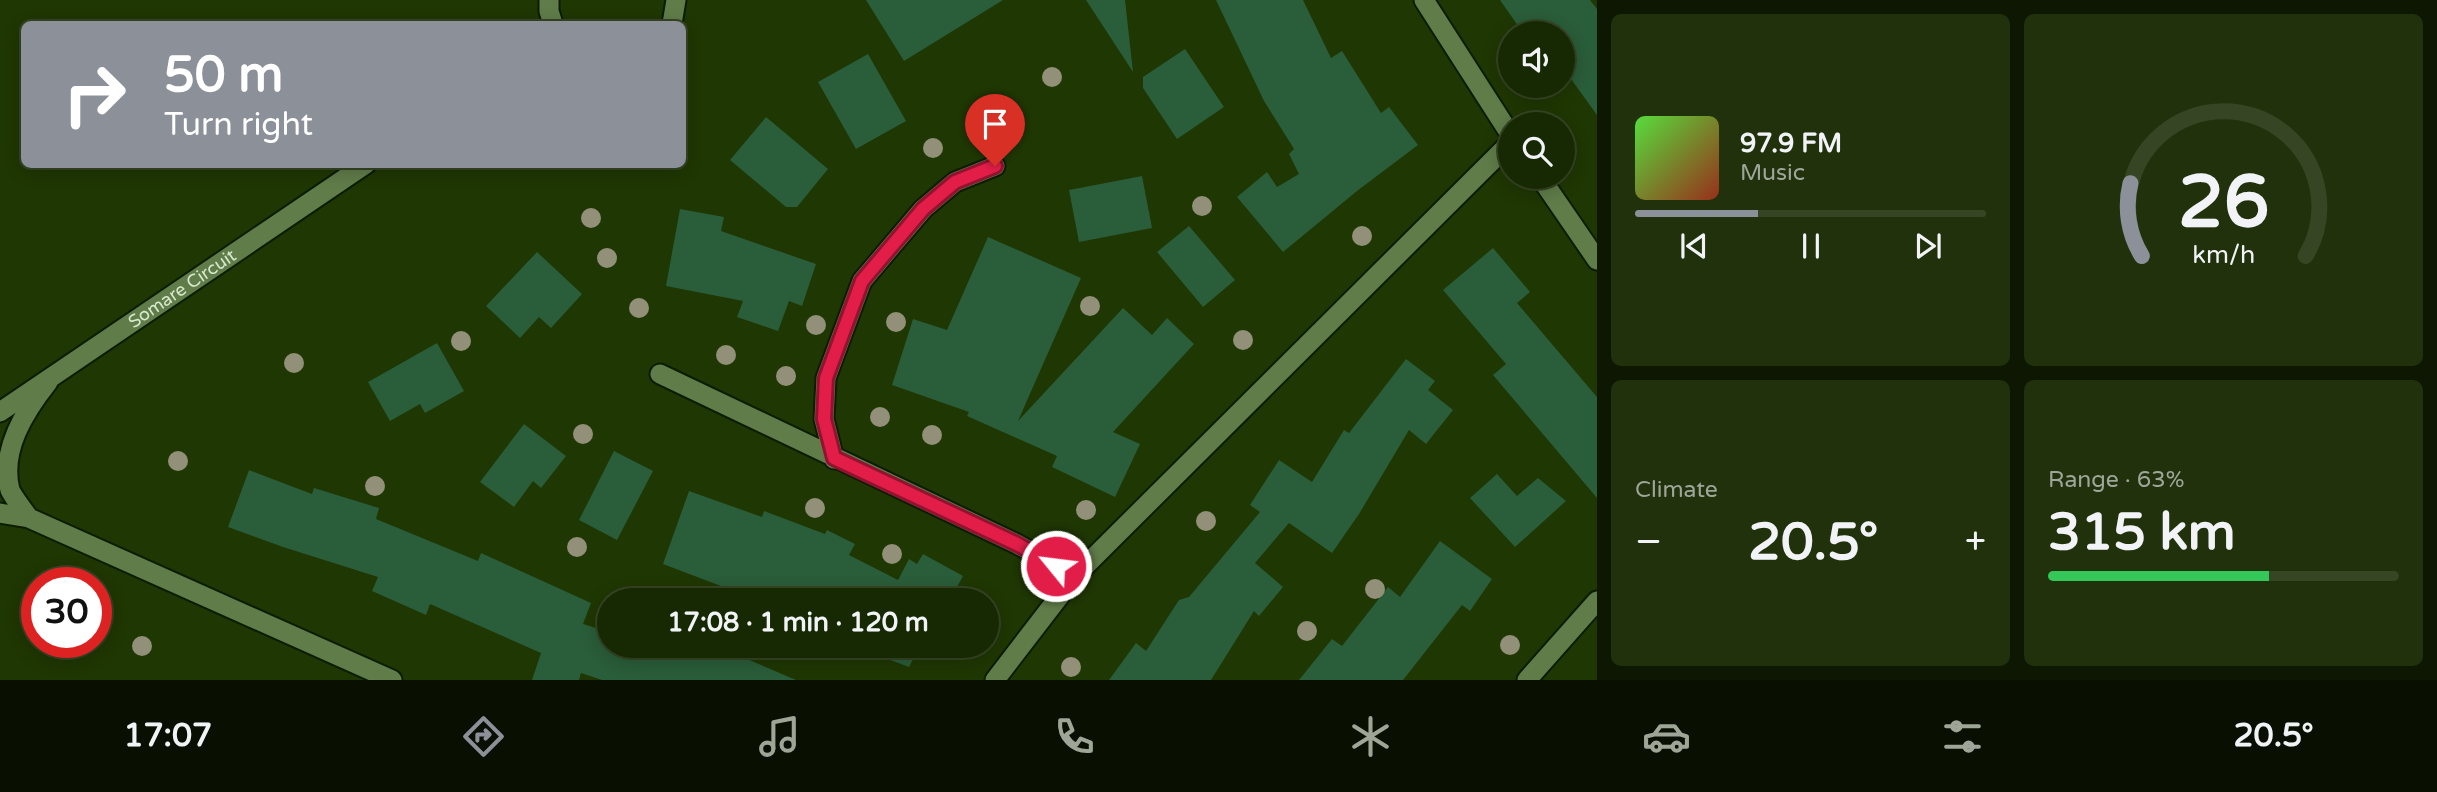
<!DOCTYPE html>
<html lang="en">
<head>
<meta charset="utf-8">
<style>
	:root { --surface:#172902; --page:#20310c; --text:#f1f3f6; --muted:#9ea699; --line:#364524; --accent:#8c9099 }
	body { margin:0; font-family:"Varela Round",sans-serif; background:var(--page); color:var(--text); height:100vh; display:flex; flex-direction:column; font-size:26px; white-space:nowrap }
	* { box-sizing:border-box; margin:0 }
	p { font-size:23px; color:var(--muted) }
	.icon { flex:none; width:38px; height:38px; fill:none; stroke:currentColor; stroke-width:2; stroke-linecap:round; stroke-linejoin:round }
	.map { position:relative; flex:1; overflow:hidden }
	.details { display:flex; flex-direction:column; gap:14px; padding:14px; background:#0d1701; width:840px }
	.details>* { flex:none }
	.banner { position:absolute; left:21px; top:21px; width:665px; height:147px; border-radius:10px; box-shadow:0 4px 18px #0003,0 0 0 2px var(--line); background:#8c9099; color:#fff; overflow:hidden }
	.fabs { position:absolute; left:1498px; top:21px; display:grid; gap:14px }
	.fabs a { display:grid; place-items:center; width:77px; height:77px; border-radius:50%; background:var(--surface); box-shadow:0 4px 18px #0003,0 0 0 2px var(--line); font-size:35px }
	.speed { position:absolute; left:21px; top:567px; display:flex; gap:14px; font-size:35px; font-weight:700; text-align:center }
	.speed>* { display:grid; place-content:center; width:91px; height:91px; border-radius:50%; background:var(--surface); box-shadow:0 4px 18px #0003,0 0 0 2px var(--line); line-height:1 }
	.speed .limit { border:10px solid #d22; background:#fff; color:#111 }
	.pin { position:absolute; display:grid; place-items:center; width:60px; height:60px; color:#fff; margin:-72px -30px; border-radius:50% 50% 50% 0; rotate:-45deg; box-shadow:0 0 7px #0007 }
	.pin .icon { rotate:45deg }
	.me { position:absolute; width:77px; margin:-38px; rotate:299deg; stroke-linejoin:round; filter:drop-shadow(0 0 5px #0008) }
	.turn { display:flex; align-items:center; gap:24px; height:147px; padding:0 28px; font-size:32px }
	.turn .icon { width:91px; height:91px; stroke-width:2.5 }
	.turn b { display:block; font-size:49px; line-height:60px }
	.big { font-size:52px; font-weight:700; line-height:1.1 }
	.details .widget { flex:1; display:flex; flex-direction:column; justify-content:center; gap:10px; min-width:0; padding:0 24px; border-radius:10px; background:var(--page) }
	.details .dial { align-items:center; gap:0 }
	.dial svg { height:182px; overflow:visible; fill:none; stroke:var(--line); stroke-width:7; stroke-linecap:round; text-anchor:middle }
	.dial text { fill:var(--text); stroke:none }
	.song { display:flex; align-items:center; gap:21px }
	.cover { width:84px; height:84px; border-radius:10px; background:linear-gradient(135deg,hsl(110 70% 55%),hsl(10 70% 35%)) }
	.played { height:7px; border-radius:4px; background:linear-gradient(90deg,var(--accent) 35%,var(--line) 35%) }
	.keys { display:flex; justify-content:space-around; direction:ltr }
	.heat { display:flex; justify-content:space-between; align-items:center; font-size:38px; direction:ltr }
	.charge { height:10px; border-radius:5px; background:linear-gradient(90deg,#34c759 63%,var(--line) 0) }
	.details .tiles { flex:1; display:grid; gap:14px; grid-template-columns:repeat(2,1fr) }
	.trip { position:absolute; left:597px; top:588px; width:402px; height:70px; border-radius:35px; background:var(--surface); box-shadow:0 4px 18px #0003,0 0 0 2px var(--line); font-weight:700; line-height:70px; text-align:center }
	.tabs { display:flex; height:112px; justify-content:space-around; align-items:center; background:#091001; color:var(--muted) }
	.tabs .icon { width:49px; height:49px }
	.tabs .current { color:var(--accent) }
	.tabs b { font-size:32px; color:var(--text) }
	main { display:flex; flex:1; min-height:0 }
	.map>svg:first-child { display:block }
</style>
</head>
<body>
<main>
<div class="map">
<svg width="1597" height="680" viewBox="0 0 1597 680">
	<rect width="100%" height="100%" fill="#1f3703"/>
	<path fill="#2a5d39" d="M866,0h137l-99,61z
		M1086,0h39l8,72z
		M1216,0h87l28,58 11,-7 39,62 8,-6 29,38 -61,46 -74,61 -46,-55 30,-25 10,15 22,-13 -10,-20 5,-5 -30,-48z
		M1500,0h90l7,9v106l-34,-47v-35h-40z
		M1185,49l39,58 -47,32 -34,-51v-11z
		M868,54l38,67 -50,28 -38,-67z
		M766,117l62,52 -31,38h-11l-56,-47z
		M1142,176l10,52 -73,14 -10,-52z
		M680,209l44,8 -3,14 95,33 -14,42 -13,-5 -11,30 -41,-14 6,-16 -77,-15z
		M1189,226l46,54 -32,27 -46,-55z
		M988,237l93,41 -63,143 105,-113 29,27 15,-17 27,26 -81,88 27,12 -25,53 -63,-30 5,-11 -90,-40 2,-4 -77,-27 21,-66 34,11z
		M1493,248l37,44 -13,11 80,94v101l-104,-123 13,-11 -63,-74z
		M537,252l45,42 -31,34 -12,-11 -19,21 -34,-32z
		M437,343l27,48 -39,22 -5,-9 -30,17 -22,-39z
		M1406,359l29,22 -7,9 25,20 -27,34 -17,-14 -50,84 -27,39 -43,-30 -34,40 28,24 -24,29 -5,-5 -43,69h-102l27,-37 10,8 33,-51 10,-3 71,-85 -10,-7 29,-45 33,22 32,-52 5,3z
		M524,424l42,32 -25,32 -8,-7 -19,26 -34,-25z
		M614,451l39,20 -36,69 -38,-20z
		M249,470l63,24 2,-6 65,20 -3,11 102,42 3,-8 110,50 -8,21 26,8v14h127l-3,7 63,27h-194l-21,-7 -2,7h-47l9,-27 -111,-49 -4,11 -54,-24 6,-14 -95,-30 -55,-20z
		M1497,474l20,22 21,-18 28,23 -51,46 -45,-49z
		M689,491l73,26 2,-6 61,23 2,-4 28,14 -6,11 49,25 11,-21 8,5 6,-10 40,22 -13,24h-219l3,-9 -71,-27z
		M1440,541l52,38 -22,32 -8,-6 -59,75h-104l33,-41 10,7 46,-59 12,10z
		M862,646h58l-11,21 -48,-18z"/>
	<g fill="none" stroke-linecap="round" stroke-linejoin="round">
		<defs>
			<path id="minor" d="M1424,0l86,134
				M1540,177l57,83
				M660,374l357,170 58,32 435,-433
				M834,459l-10,-40 2,-41 36,-97 61,-72 32,-27 40,-16
				M0,513l29,5 363,162
				M29,518c-6,-9 -14,-18 -19,-28 -10,-40 15,-79 38,-108
				M995,680l80,-104
				M1527,680l70,-79"/>
			<g id="tertiary">
				<path d="M549,0v11l4,13"/>
				<path d="M672,24l4,-24"/>
				<path id="s1" d="M0,412l366,-248"/>
			</g>
		</defs>
		<use href="#minor" stroke="#0b1d00" stroke-width="23"/>
		<use href="#tertiary" stroke="#0b1d00" stroke-width="23"/>
		<use href="#minor" stroke="#607c49" stroke-width="19"/>
		<use href="#tertiary" stroke="#607c49" stroke-width="19"/>
	</g>
	<g fill="#929079">
		<circle cx="1052" cy="77" r="10"/>
		<circle cx="933" cy="148" r="10"/>
		<circle cx="1202" cy="206" r="10"/>
		<circle cx="591" cy="218" r="10"/>
		<circle cx="1362" cy="236" r="10"/>
		<circle cx="607" cy="258" r="10"/>
		<circle cx="1090" cy="306" r="10"/>
		<circle cx="639" cy="308" r="10"/>
		<circle cx="896" cy="322" r="10"/>
		<circle cx="816" cy="325" r="10"/>
		<circle cx="1243" cy="340" r="10"/>
		<circle cx="461" cy="341" r="10"/>
		<circle cx="726" cy="355" r="10"/>
		<circle cx="294" cy="363" r="10"/>
		<circle cx="786" cy="376" r="10"/>
		<circle cx="880" cy="417" r="10"/>
		<circle cx="583" cy="434" r="10"/>
		<circle cx="932" cy="435" r="10"/>
		<circle cx="178" cy="461" r="10"/>
		<circle cx="375" cy="486" r="10"/>
		<circle cx="815" cy="508" r="10"/>
		<circle cx="1086" cy="510" r="10"/>
		<circle cx="1206" cy="521" r="10"/>
		<circle cx="577" cy="547" r="10"/>
		<circle cx="892" cy="554" r="10"/>
		<circle cx="1375" cy="589" r="10"/>
		<circle cx="1307" cy="631" r="10"/>
		<circle cx="1510" cy="645" r="10"/>
		<circle cx="142" cy="646" r="10"/>
		<circle cx="1071" cy="667" r="10"/>
	</g>
	<g fill="none" stroke-linecap="round" stroke-linejoin="round">
		<defs>
			<path id="route" d="M995,166l-40,16 -32,27 -61,72 -36,97 -2,41 10,39 183,86 39,22"/>
		</defs>
		<use href="#route" stroke="#92132f" stroke-width="18"/>
		<use href="#route" stroke="#e11d48" stroke-width="12"/>
	</g>
	<g text-anchor="middle" stroke-width="7" stroke-linejoin="round" paint-order="stroke">
		<g font-size="18" fill="#d8e8cc" stroke="#101b07">
			<text dy="6" stroke="none"><textPath href="#s1" startOffset="220">Somare Circuit</textPath></text>
		</g>
	</g>
</svg>
<div class="fabs">
<a><svg class="icon" aria-label="sound" viewBox="0 0 24 24"><path d="M4 9h4l5-4v14l-5-4H4zM17 9q2 3 0 6"/></svg></a>
<a><svg class="icon" aria-label="search" viewBox="0 0 24 24"><circle cx="10" cy="10" r="6"/><path d="M15 15l6 6"/></svg></a>
</div>
<div class="speed"><div class="limit">30</div></div>
<div class="pin" style="left:995px;top:166px;background:#d93025"><svg class="icon" aria-label="arrive" viewBox="0 0 24 24"><path d="M6 21V4h12l-3 4 3 4H6"/></svg></div>
<svg class="me" style="left:1056px;top:566px" viewBox="-20 -20 40 40"><circle r="17" fill="#e11d48" stroke="#fff" stroke-width="3"/><path d="M0-11L8 9 0 5-8 9z" fill="#fff"/></svg>
<div class="trip">17:08 · 1 min · 120 m</div>
<div class="banner">
<div class="turn"><svg class="icon" aria-label="right" viewBox="0 0 24 24"><path d="M7 20v-9h11M14 6l5 5-5 5"/></svg><div><b>50 m</b>Turn right</div></div>
</div>
</div>
<section class="details">
<div class="tiles">
<div class="widget">
<div class="song"><i class="cover"></i><div><b>97.9 FM</b><p>Music</p></div></div>
<div class="played"></div>
<div class="keys"><svg class="icon" aria-label="previous" viewBox="0 0 24 24"><path d="M18 5L8 12l10 7zM5 5v14"/></svg><svg class="icon" aria-label="pause" viewBox="0 0 24 24"><path d="M8 5v14M16 5v14"/></svg><svg class="icon" aria-label="next" viewBox="0 0 24 24"><path d="M6 5l10 7-10 7zM19 5v14"/></svg></div>
</div>
<div class="widget dial"><svg viewBox="0 0 100 80">
<path d="M14 69A42 42 0 1 1 86 69"/>
<path d="M14 69A42 42 0 0 1 9 37" stroke="#8c9099"/>
<text x="50" y="56" font-size="32" font-weight="700">26</text>
<text x="50" y="72" font-size="11">km/h</text>
</svg></div>
<div class="widget"><p>Climate</p>
<div class="heat"><a>−</a><b class="big">20.5°</b><a>+</a></div>
</div>
<div class="widget"><p>Range · 63%</p><b class="big">315 km</b><div class="charge"></div></div>
</div>
</section>
</main>
<nav class="tabs">
<b>17:07</b>
<svg class="icon current" aria-label="directions" viewBox="0 0 24 24"><path d="M12 3l9 9-9 9-9-9zM9 14v-3h6M13 9l2 2-2 2"/></svg>
<svg class="icon" aria-label="music" viewBox="0 0 24 24"><path d="M9 18V5l10-2v13"/><circle cx="6" cy="18" r="3"/><circle cx="16" cy="16" r="3"/></svg>
<svg class="icon" aria-label="phone" viewBox="0 0 24 24"><path d="M5 4h4l2 5-3 2q2 4 5 5l2-3 5 2v4C11 20 4 13 5 4z"/></svg>
<svg class="icon" aria-label="climate" viewBox="0 0 24 24"><path d="M12 3v18M4 7l16 10M4 17L20 7"/></svg>
<svg class="icon" aria-label="car" viewBox="0 0 24 24"><path d="M5 17H2v-5l4-1 3-4h7l3 4 3 1v5h-3M9 17h6M6 11h13"/><circle cx="7" cy="17" r="2"/><circle cx="17" cy="17" r="2"/></svg>
<svg class="icon" aria-label="filters" viewBox="0 0 24 24"><path d="M4 7h16M4 17h16"/><circle cx="9" cy="7" r="2"/><circle cx="15" cy="17" r="2"/></svg>
<b>20.5°</b>
</nav>
</body>
</html>
